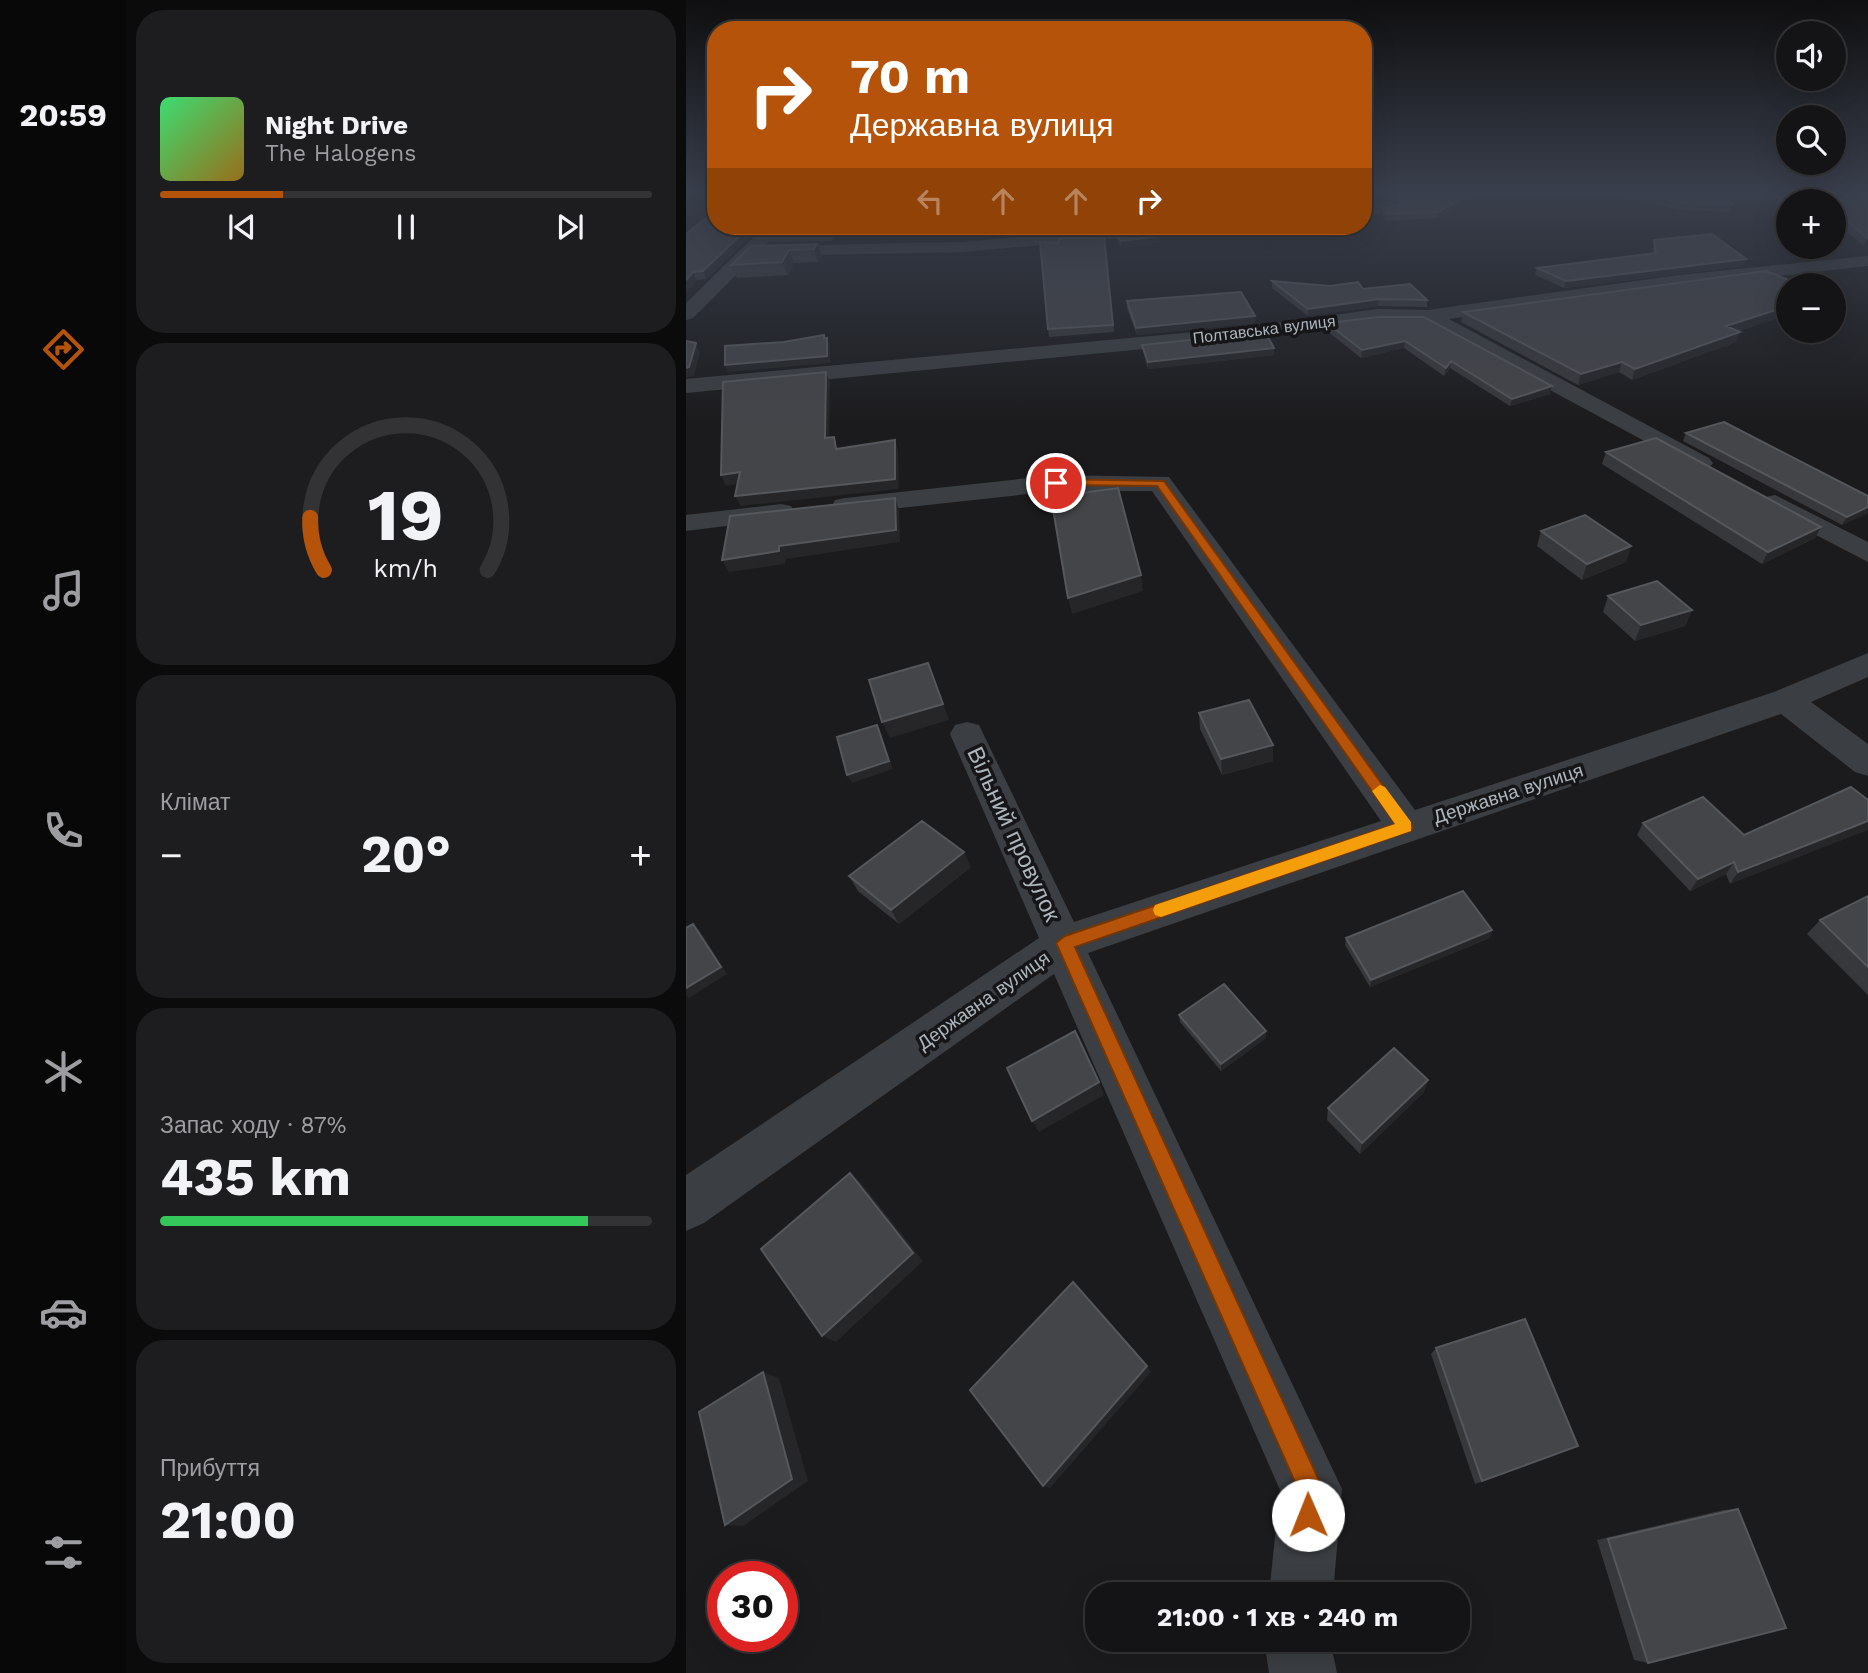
<!DOCTYPE html>
<html lang="uk">
<head>
<meta charset="utf-8">
<style>
	:root { --surface:#141416; --page:#1d1d1f; --text:#f1f3f6; --muted:#9d9ea1; --line:#333335; --accent:#b45309 }
	body { margin:0; font-family:"Work Sans",sans-serif; background:var(--page); color:var(--text); height:100vh; display:flex; flex-direction:column; font-size:26px; white-space:nowrap }
	* { box-sizing:border-box; margin:0 }
	p { font-size:23px; color:var(--muted) }
	.icon { flex:none; width:38px; height:38px; fill:none; stroke:currentColor; stroke-width:2; stroke-linecap:round; stroke-linejoin:round }
	.map { position:relative; flex:1; overflow:hidden }
	.drawer { display:flex; flex-direction:column; gap:10px; padding:10px; background:#0b0b0c; width:560px }
	.drawer>* { flex:none }
	.hud { position:absolute; left:21px; top:21px; width:665px; height:214px; border-radius:28px; box-shadow:0 7px 28px #0002,0 0 0 2px var(--line); background:#b45309; color:#fff; overflow:hidden }
	.fabs { position:absolute; left:1090px; top:21px; display:grid; gap:14px }
	.fabs a { display:grid; place-items:center; width:70px; height:70px; border-radius:50%; background:var(--surface); box-shadow:0 7px 28px #0002,0 0 0 2px var(--line); font-size:35px }
	.speed { position:absolute; left:21px; top:1561px; display:flex; gap:14px; font-size:35px; font-weight:700; text-align:center }
	.speed>* { display:grid; place-content:center; width:91px; height:91px; border-radius:50%; background:var(--surface); box-shadow:0 7px 28px #0002,0 0 0 2px var(--line); line-height:1 }
	.speed .limit { border:10px solid #d22; background:#fff; color:#111 }
	.pin { position:absolute; display:grid; place-items:center; width:60px; height:60px; color:#fff; margin:-30px; border:4px solid #fff; border-radius:50%; box-shadow:0 2px 7px #0007 }
	.me { position:absolute; width:77px; margin:-38px; rotate:359deg; stroke-linejoin:round; filter:drop-shadow(0 0 5px #0008) }
	.turn { display:flex; align-items:center; gap:24px; height:147px; padding:0 28px; font-size:32px }
	.turn .icon { width:91px; height:91px; stroke-width:2.5 }
	.turn b { display:block; font-size:49px; line-height:60px }
	.lanes { display:flex; align-items:center; height:66px; padding:0 28px; background:#0003; justify-content:center; gap:35px; direction:ltr }
	.lanes .off { opacity:.35 }
	.big { font-size:52px; font-weight:700; line-height:1.1 }
	.drawer .tile { flex:1; display:flex; flex-direction:column; justify-content:center; gap:10px; min-width:0; padding:0 24px; border-radius:28px; background:var(--page) }
	.drawer .dial { align-items:center; gap:0 }
	.dial svg { height:182px; overflow:visible; fill:none; stroke:var(--line); stroke-width:7; stroke-linecap:round; text-anchor:middle }
	.dial text { fill:var(--text); stroke:none }
	.song { display:flex; align-items:center; gap:21px }
	.cover { width:84px; height:84px; border-radius:10px; background:linear-gradient(135deg,hsl(140 70% 55%),hsl(40 70% 35%)) }
	.played { height:7px; border-radius:4px; background:linear-gradient(90deg,var(--accent) 25%,var(--line) 25%) }
	.keys { display:flex; justify-content:space-around; direction:ltr }
	.heat { display:flex; justify-content:space-between; align-items:center; font-size:38px; direction:ltr }
	.charge { height:10px; border-radius:5px; background:linear-gradient(90deg,#34c759 87%,var(--line) 0) }
	.trip { position:absolute; left:399px; top:1582px; width:385px; height:70px; border-radius:28px; background:var(--surface); box-shadow:0 7px 28px #0002,0 0 0 2px var(--line); font-weight:700; line-height:70px; text-align:center }
	main { display:flex; flex:1; min-height:0 }
	.tab-bar { display:flex; flex-direction:column; width:126px; justify-content:space-around; align-items:center; background:#080809; color:var(--muted) }
	.tab-bar .icon { width:49px; height:49px }
	.tab-bar .current { color:var(--accent) }
	.tab-bar b { font-size:32px; color:var(--text) }
	.map>svg:first-child { display:block }
</style>
</head>
<body>
<main>
<nav class="tab-bar">
<b>20:59</b>
<svg class="icon current" aria-label="directions" viewBox="0 0 24 24"><path d="M12 3l9 9-9 9-9-9zM9 14v-3h6M13 9l2 2-2 2"/></svg>
<svg class="icon" aria-label="music" viewBox="0 0 24 24"><path d="M9 18V5l10-2v13"/><circle cx="6" cy="18" r="3"/><circle cx="16" cy="16" r="3"/></svg>
<svg class="icon" aria-label="phone" viewBox="0 0 24 24"><path d="M5 4h4l2 5-3 2q2 4 5 5l2-3 5 2v4C11 20 4 13 5 4z"/></svg>
<svg class="icon" aria-label="climate" viewBox="0 0 24 24"><path d="M12 3v18M4 7l16 10M4 17L20 7"/></svg>
<svg class="icon" aria-label="car" viewBox="0 0 24 24"><path d="M5 17H2v-5l4-1 3-4h7l3 4 3 1v5h-3M9 17h6M6 11h13"/><circle cx="7" cy="17" r="2"/><circle cx="17" cy="17" r="2"/></svg>
<svg class="icon" aria-label="filters" viewBox="0 0 24 24"><path d="M4 7h16M4 17h16"/><circle cx="9" cy="7" r="2"/><circle cx="15" cy="17" r="2"/></svg>
</nav>
<section class="drawer">
<div class="tile">
<div class="song"><i class="cover"></i><div><b>Night Drive</b><p>The Halogens</p></div></div>
<div class="played"></div>
<div class="keys"><svg class="icon" aria-label="previous" viewBox="0 0 24 24"><path d="M18 5L8 12l10 7zM5 5v14"/></svg><svg class="icon" aria-label="pause" viewBox="0 0 24 24"><path d="M8 5v14M16 5v14"/></svg><svg class="icon" aria-label="next" viewBox="0 0 24 24"><path d="M6 5l10 7-10 7zM19 5v14"/></svg></div>
</div>
<div class="tile dial"><svg viewBox="0 0 100 80">
<path d="M14 69A42 42 0 1 1 86 69"/>
<path d="M14 69A42 42 0 0 1 8 46" stroke="#b45309"/>
<text x="50" y="56" font-size="32" font-weight="700">19</text>
<text x="50" y="72" font-size="11">km/h</text>
</svg></div>
<div class="tile"><p>Клімат</p>
<div class="heat"><a>−</a><b class="big">20°</b><a>+</a></div>
</div>
<div class="tile"><p>Запас ходу · 87%</p><b class="big">435 km</b><div class="charge"></div></div>
<div class="tile"><p>Прибуття</p><b class="big">21:00</b></div>
</section>
<div class="map">
<svg width="1182" height="1673" viewBox="0 0 1182 1673">
	<rect width="100%" height="100%" fill="#1b1b1d"/>
	<g fill="none" stroke-linecap="round" stroke-linejoin="round">
		<path fill="#3b3e42" fill-rule="evenodd" d="M706,202l6,2v6l-35,5v-10z
			M457,226h64l-9,5 -236,21 -195,4 -8,-4 -66,66 -7,2v-17l77,-75 6,-1 9,5 -13,14 197,-4z
			M1182,256v10l-189,21 -230,32 260,139 4,5 -4,5 -9,3 -276,-149 -46,-1 -140,19 -552,53v-14l552,-51 140,-19 50,1 251,-35z
			M370,475l113,2 246,333 359,-118 94,-39v24l-57,25 57,42v32l-13,-4 -74,-58 -693,239 254,536 -9,105h-64l11,-104 -226,-516 -350,249 -18,8v-56l353,-237 -89,-204 5,-9 12,-3 12,3 95,197 307,-101 -229,-330h-96l-211,23 -10,-2 -3,-6 3,-6 10,-2z
			M1089,495l93,47v20l-102,-53 -4,-6 4,-6z
			M95,504l10,2 4,6 -4,6 -105,13v-16z
			M578,1640h66l7,33h-68z"/>
	</g>
	<path fill="#37383b" d="M677,191h123l-48,27 -52,3 -4,-6 1,-6 17,-5v-2z
		M902,191h280l-1,47 -3,8 -30,-25v-20h-46v4l-56,-2 -2,9 -48,-2z
		M30,210l45,16 -55,53 -9,1 -11,13z
		M86,226h72l-11,15 -62,1 -3,-8 6,-7z
		M430,234l44,9 -39,5 -4,-7z
		M418,236l10,96 -65,5 -1,-8z
		M968,240l89,26 -179,22 -29,-13 2,-7 116,-14v-7z
		M131,244l5,13 -4,5 -24,1 -6,12 -51,3 -6,-13 20,-19z
		M586,281l91,8 64,11v7l-49,-1 -70,10 -36,-28z
		M1102,285v30l-50,16 2,1 -4,10 -104,38 -13,-8 -41,13 -117,-63 2,-10z
		M441,301l128,15v7l-118,12 -10,-27z
		M693,317l171,77 -40,12 -60,-38 -6,8 -40,-28 -43,10 -34,-27v-8z
		M456,345l132,3v7l-126,14 -5,-17z
		M1000,433l182,63v17l-26,12 -159,-84z
		M920,452l215,75 -6,11 -53,26 -160,-100z
		M855,531l90,15 -5,16 -44,18 -45,-34z
		M922,596l84,14 -7,16 -50,15 -32,-29z
		M513,713l74,48 -51,14 -22,-46z
		M1165,787l-121,97 -4,-10 -36,17 -53,-56 6,-12 101,12z
		M285,867l-72,57 -41,-33 -9,-15z
		M1182,896v99l-61,-61 13,-14z
		M806,930l-2,8 -120,49 -25,-42 1,-7z
		M493,1015l87,16v7l-45,33 -41,-49z
		M738,1092l-64,62 -33,-34 1,-12z
		M750,1348l142,98 -103,38 -44,-130z
		M1052,1509l-90,154 -14,-3 -37,-120 126,-30z"/>
	<path fill="#262629" d="M790,191h10l-48,27v-6z
		M706,193v6l-29,3v-6z
		M64,226h14h-3l-55,53 -3,-8z
		M150,226h8l-11,15 -2,-8z
		M474,236v7l-39,5v-7z
		M131,244l5,13 -4,5 -4,-13z
		M103,250l5,13 -6,12 -6,-13z
		M1060,259l-3,7 -179,22 2,-7z
		M7,272l4,8 -11,13v-13z
		M693,299l-1,7 -70,10v-7z
		M1102,306v9l-66,21 4,-10z
		M569,316v7l-118,12 -1,-7z
		M1054,332l-4,10 -104,38 3,-11z
		M141,338l3,7v18l-102,9 -3,-7z
		M719,341l-1,7 -43,10 1,-8z
		M10,343l4,9 -6,24 -8,2v-10z
		M588,348v7l-126,14v-7z
		M765,361l-1,7 -6,8 2,-8z
		M936,362l-3,10 -41,13 3,-11z
		M140,372l4,10 -1,67 -4,-11z
		M866,386l-2,8 -40,12 2,-7z
		M209,440l3,10 1,39 -158,17 -6,-10z
		M54,472l5,10 -19,4 -5,-11z
		M209,498l4,13 1,31 -114,17 -1,5 -56,8 -7,-12 57,-14z
		M1182,507v6l-26,12 5,-8z
		M1135,527l-6,11 -53,26 6,-12z
		M945,546l-5,16 -44,18 5,-16z
		M455,575l2,16 -71,23 -4,-16z
		M1006,610l-7,16 -50,15 6,-16z
		M242,663l21,57 -59,18 -8,-16z
		M191,725l4,8 12,36 -41,14 -5,-8z
		M587,745v16l-51,14 -1,-16z
		M1182,821v9l-138,54 8,-12z
		M278,852l7,15 -72,57 -8,-14z
		M1048,862l-8,12 -36,17 8,-12z
		M7,924l7,7 27,43 -38,24 -3,-3v-7z
		M806,930l-2,8 -120,49 1,-7z
		M580,1031v7l-45,33v-7z
		M742,1080l-4,12 -64,62 2,-11z
		M413,1082l5,13 -65,37 -7,-11z
		M164,1173l12,11 61,77 -87,81 -14,-6z
		M461,1366l4,6 -101,116 -7,-2z
		M77,1372l16,6 29,103 -65,45 -18,-1z"/>
	<path fill="#444549" stroke="#54575b" stroke-width="2" d="M677,191h113l-38,21 -51,2 -4,-5 18,-5v-8l-9,-3 -29,3z
		M938,191h244v42l-1,5 -33,-28v-9h-11l-4,-3 -93,-2 6,8 -48,-1z
		M30,210v16h34l-47,45 -10,1 -7,8v-46z
		M90,226h60l-5,7 -63,1z
		M472,231l2,5 -39,5 -5,-7z
		M1026,234l34,25 -180,22 -29,-13 119,-15 -2,-13z
		M418,236l9,89 -65,4 -8,-87 18,1 1,-4z
		M131,244l-3,5 -25,1 -7,12 -51,3 20,-19z
		M1080,271l35,14h-13v21l-62,20 14,6 -105,37 -13,-7 -41,12 -118,-62z
		M586,281l58,5 28,-4 5,7 47,-5 17,16 -48,-1 -71,10z
		M555,292l14,24 -119,12 -9,-27z
		M693,317h45l128,69 -40,13 -61,-38 -5,7 -41,-27 -43,9 -35,-27z
		M579,332l9,16 -126,14 -6,-17z
		M138,335v3h3v18l-102,9v-19l59,-4z
		M0,341l10,2 -7,24 -3,1z
		M140,372l-1,66 9,-1 2,12 59,-9v39l-160,17 5,-24 -19,3 2,-93z
		M1038,422l144,74v11l-21,10 -161,-84z
		M970,438l165,89 -53,25 -162,-100z
		M432,488l23,87 -73,23 -17,-101z
		M209,498l1,32 -117,16v5l-57,9 8,-44z
		M899,515l46,31 -44,18 -46,-33z
		M971,581l35,29 -51,15 -33,-29z
		M242,663l15,41 -61,18 -13,-42z
		M563,700l24,45 -52,14 -22,-46z
		M191,725l12,36 -42,14 -10,-38z
		M1165,787l17,13v21l-130,51 -4,-10 -36,17 -55,-56 60,-26 41,38z
		M236,821l42,31 -73,58 -42,-34z
		M777,891l29,39 -121,50 -25,-42z
		M1182,896v71l-48,-47z
		M7,924l28,43 -35,21v-60z
		M538,984l42,47 -45,33 -42,-49z
		M389,1031l24,51 -67,39 -25,-53z
		M708,1048l34,32 -66,63 -34,-35z
		M164,1173l63,80 -91,83 -61,-87z
		M387,1282l74,84 -104,120 -73,-96z
		M839,1319l53,127 -96,35 -46,-133z
		M77,1372l29,107 -67,46 -26,-113z
		M1052,1509l48,119 -138,35 -40,-124z"/>
	<linearGradient id="sky" x2="0" y2="1"><stop stop-color="#0f0f10"/><stop offset="0.45" stop-color="#393f4c"/><stop offset="1" stop-color="#393f4c" stop-opacity="0"/></linearGradient>
	<rect width="1182" height="425" fill="url(#sky)"/>
	<path fill="#b45309" stroke="#753606" stroke-width="2" d="M370,479l108,2 249,346 -2,4 -336,116 248,542 -6,35 -9,4 -9,-4 -4,-9 3,-26 -242,-546 9,-7 330,-112 -238,-338 -105,-1v-5z"/>
	<path fill="#f59e0b" d="M694,785l5,2 26,35v9l-250,86 -6,-2 -2,-5 2,-5 240,-81 -23,-33z"/>
	<g text-anchor="middle" stroke-width="7" stroke-linejoin="round" paint-order="stroke">
		<g font-size="16" fill="#adb6bd" stroke="#161618">
			<text transform="translate(578 329) rotate(-7)" y="6">Полтавська вулиця</text>
		</g>
		<g font-size="19" fill="#adb6bd" stroke="#161618">
			<text transform="translate(822 793) rotate(-18)" y="7">Державна вулиця</text>
			<text transform="translate(297 1000) rotate(-35)" y="7">Державна вулиця</text>
		</g>
		<g font-size="23" fill="#adb6bd" stroke="#161618">
			<text transform="translate(328 834) rotate(65)" y="8">Вільний провулок</text>
		</g>
	</g>
</svg>
<div class="fabs">
<a><svg class="icon" aria-label="sound" viewBox="0 0 24 24"><path d="M4 9h4l5-4v14l-5-4H4zM17 9q2 3 0 6"/></svg></a>
<a><svg class="icon" aria-label="search" viewBox="0 0 24 24"><circle cx="10" cy="10" r="6"/><path d="M15 15l6 6"/></svg></a>
<a>+</a>
<a>−</a>
</div>
<div class="speed"><div class="limit">30</div></div>
<div class="pin" style="left:370px;top:483px;background:#d93025"><svg class="icon" aria-label="arrive" viewBox="0 0 24 24"><path d="M6 21V4h12l-3 4 3 4H6"/></svg></div>
<svg class="me" style="left:622px;top:1515px" viewBox="-20 -20 40 40"><circle r="19" fill="#fff"/><path d="M0-13L10 11 0 6-10 11z" fill="#b45309"/></svg>
<div class="trip">21:00 · 1 хв · 240 m</div>
<div class="hud">
<div class="turn"><svg class="icon" aria-label="right" viewBox="0 0 24 24"><path d="M7 20v-9h11M14 6l5 5-5 5"/></svg><div><b>70 m</b>Державна вулиця</div></div>
<div class="lanes"><svg class="icon off" aria-label="left" viewBox="0 0 24 24"><path d="M17 20v-9H6M10 6l-5 5 5 5"/></svg><svg class="icon off" aria-label="ahead" viewBox="0 0 24 24"><path d="M12 20V5M6 11l6-6 6 6"/></svg><svg class="icon off" aria-label="ahead" viewBox="0 0 24 24"><path d="M12 20V5M6 11l6-6 6 6"/></svg><svg class="icon" aria-label="right" viewBox="0 0 24 24"><path d="M7 20v-9h11M14 6l5 5-5 5"/></svg></div>
</div>
</div>
</main>
</body>
</html>
